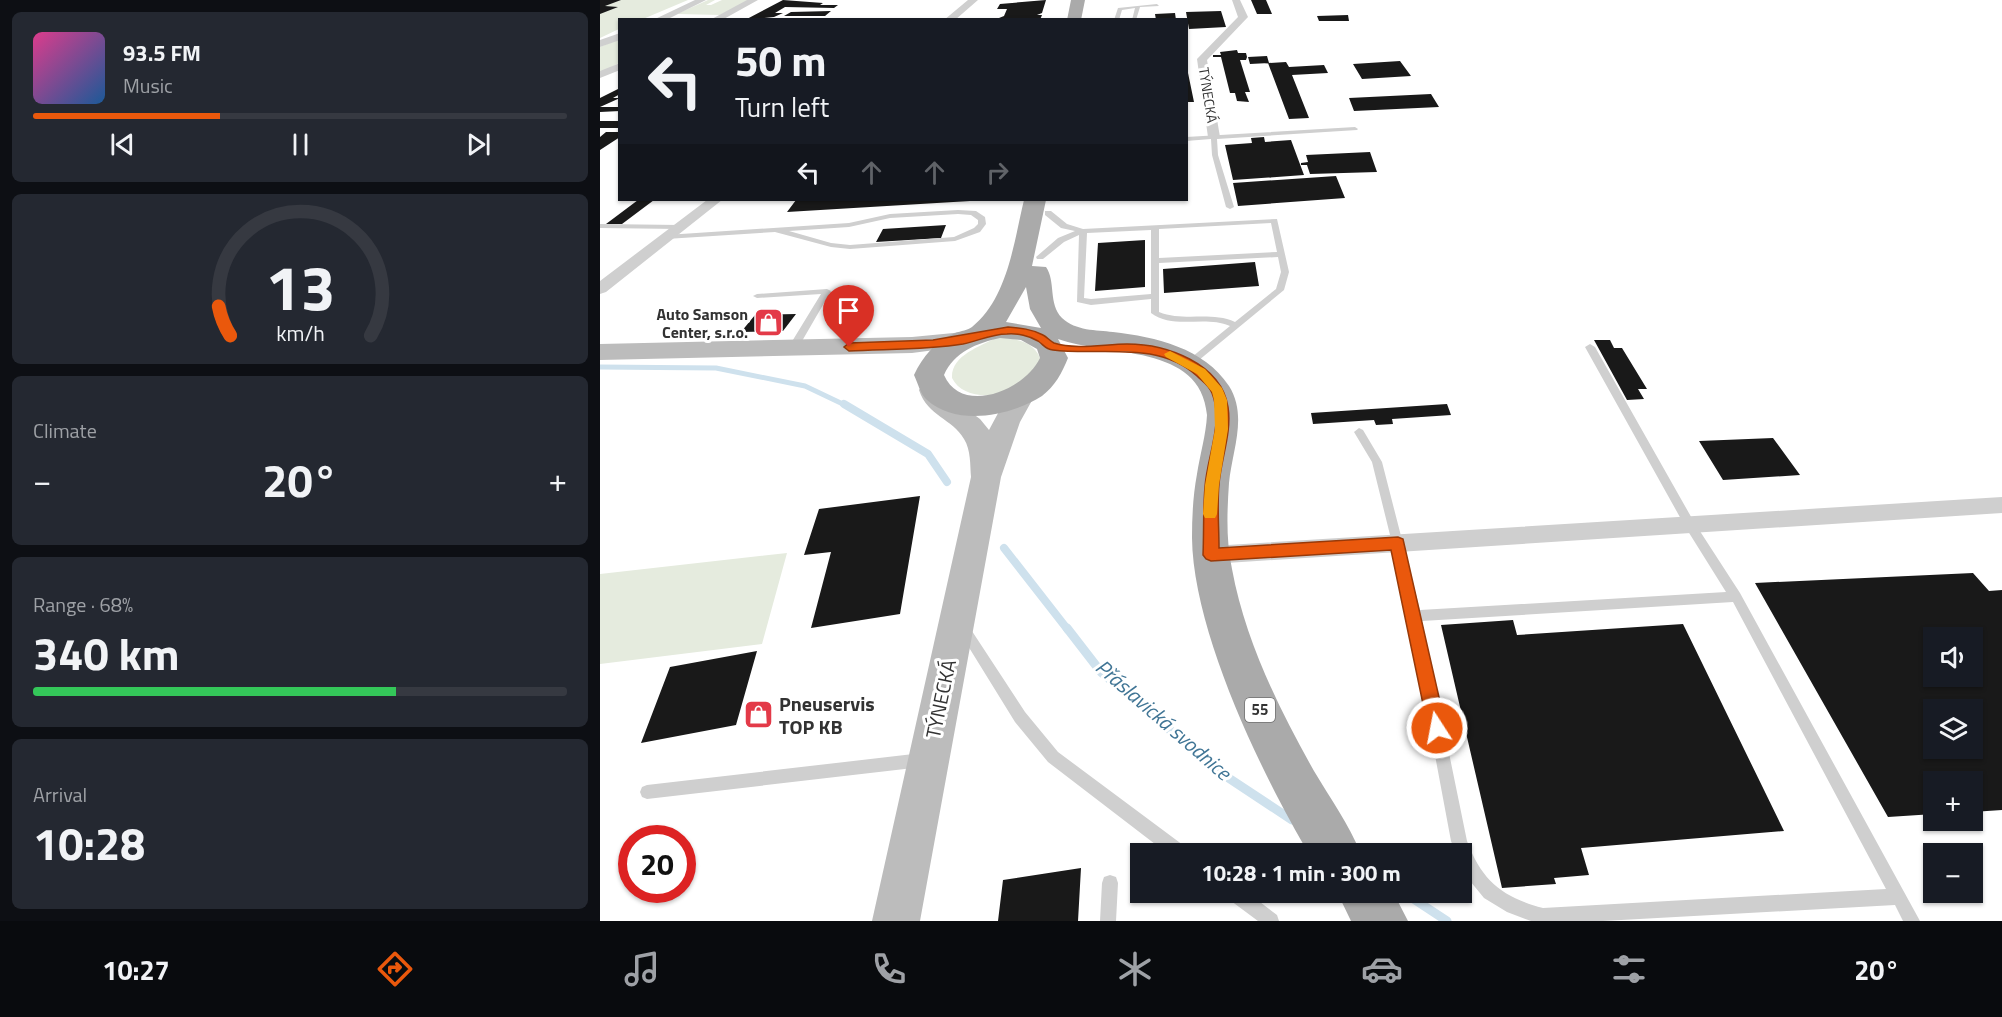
<!DOCTYPE html>
<html lang="en">
<head>
<meta charset="utf-8">
<style>
	:root { --surface:#171b24; --page:#242831; --text:#f1f3f6; --muted:#9ea1a6; --line:#363941; --accent:#ea580c }
	body { margin:0; font-family:"Titillium Web",sans-serif; background:var(--page); color:var(--text); height:100vh; display:flex; flex-direction:column; font-size:22px; white-space:nowrap }
	* { box-sizing:border-box; margin:0 }
	p { font-size:20px; color:var(--muted) }
	.icon { flex:none; width:33px; height:33px; fill:none; stroke:currentColor; stroke-width:2; stroke-linecap:round; stroke-linejoin:round }
	.map { position:relative; flex:1; overflow:hidden }
	.details { display:flex; flex-direction:column; gap:12px; padding:12px; background:#0d0f14; width:600px }
	.details>* { flex:none }
	.hud { position:absolute; left:18px; top:18px; width:570px; height:183px; border-radius:0px; box-shadow:0 2px 4px #0004; background:#171b24; color:var(--text); overflow:hidden }
	.tools { position:absolute; left:1323px; top:627px; display:grid; gap:12px }
	.tools a { display:grid; place-items:center; width:60px; height:60px; border-radius:0px; background:var(--surface); box-shadow:0 2px 4px #0004; font-size:30px }
	.speed { position:absolute; left:18px; top:825px; display:flex; gap:12px; font-size:30px; font-weight:700; text-align:center }
	.speed>* { display:grid; place-content:center; width:78px; height:78px; border-radius:50%; background:var(--surface); box-shadow:0 2px 4px #0004; line-height:1 }
	.speed .limit { border:9px solid #d22; background:#fff; color:#111 }
	.pin { position:absolute; display:grid; place-items:center; width:51px; height:51px; color:#fff; margin:-62px -26px; border-radius:50% 50% 50% 0; rotate:-45deg; box-shadow:0 0 6px #0007 }
	.pin .icon { rotate:45deg }
	.me { position:absolute; width:66px; margin:-33px; rotate:349deg; stroke-linejoin:round; filter:drop-shadow(0 0 4px #0008) }
	.turn { display:flex; align-items:center; gap:21px; height:126px; padding:0 18px; font-size:27px }
	.turn .icon { width:78px; height:78px; stroke-width:2.5 }
	.turn b { display:block; font-size:42px; line-height:51px }
	.lanes { display:flex; align-items:center; height:57px; padding:0 18px; background:#0003; justify-content:center; gap:30px; direction:ltr }
	.lanes .off { opacity:.35 }
	.big { font-size:45px; font-weight:700; line-height:1.1 }
	.details .widget { flex:1; display:flex; flex-direction:column; justify-content:center; gap:9px; min-width:0; padding:0 21px; border-radius:9px; background:var(--page) }
	.details .dial { align-items:center; gap:0 }
	.dial svg { height:156px; overflow:visible; fill:none; stroke:var(--line); stroke-width:7; stroke-linecap:round; text-anchor:middle }
	.dial text { fill:var(--text); stroke:none }
	.song { display:flex; align-items:center; gap:18px }
	.cover { width:72px; height:72px; border-radius:9px; background:linear-gradient(135deg,hsl(330 70% 55%),hsl(210 70% 35%)) }
	.played { height:6px; border-radius:3px; background:linear-gradient(90deg,var(--accent) 35%,var(--line) 35%) }
	.keys { display:flex; justify-content:space-around; direction:ltr }
	.heat { display:flex; justify-content:space-between; align-items:center; font-size:33px; direction:ltr }
	.charge { height:9px; border-radius:4px; background:linear-gradient(90deg,#34c759 68%,var(--line) 0) }
	.trip { position:absolute; left:530px; top:843px; width:342px; height:60px; border-radius:0px; background:var(--surface); box-shadow:0 2px 4px #0004; font-weight:700; line-height:60px; text-align:center }
	.dock { display:flex; height:96px; justify-content:space-around; align-items:center; background:#090b0e; color:var(--muted) }
	.dock .icon { width:42px; height:42px }
	.dock .active { color:var(--accent) }
	.dock b { font-size:27px; color:var(--text) }
	main { display:flex; flex:1; min-height:0 }
	.map>svg:first-child { display:block }
</style>
</head>
<body>
<main>
<section class="details">
<div class="widget">
<div class="song"><i class="cover"></i><div><b>93.5 FM</b><p>Music</p></div></div>
<div class="played"></div>
<div class="keys"><svg class="icon" aria-label="previous" viewBox="0 0 24 24"><path d="M18 5L8 12l10 7zM5 5v14"/></svg><svg class="icon" aria-label="pause" viewBox="0 0 24 24"><path d="M8 5v14M16 5v14"/></svg><svg class="icon" aria-label="next" viewBox="0 0 24 24"><path d="M6 5l10 7-10 7zM19 5v14"/></svg></div>
</div>
<div class="widget dial"><svg viewBox="0 0 100 80">
<path d="M14 69A42 42 0 1 1 86 69"/>
<path d="M14 69A42 42 0 0 1 8 54" stroke="#ea580c"/>
<text x="50" y="56" font-size="32" font-weight="700">13</text>
<text x="50" y="72" font-size="11">km/h</text>
</svg></div>
<div class="widget"><p>Climate</p>
<div class="heat"><a>−</a><b class="big">20°</b><a>+</a></div>
</div>
<div class="widget"><p>Range · 68%</p><b class="big">340 km</b><div class="charge"></div></div>
<div class="widget"><p>Arrival</p><b class="big">10:28</b></div>
</section>
<div class="map">
<svg width="1402" height="921" viewBox="0 0 1402 921">
	<rect width="100%" height="100%" fill="#fff"/>
	<path fill="#e5ebde" d="M0,0h88l-45,19 -23,1 -1,9 -19,9z
		M108,0h7l-9,5h5l11,-5h29l-31,15 -43,-1z
		M19,39v24l-19,10v-26z
		M397,337c17,2 36,3 43,21l-3,13c-11,7 -22,15 -34,21 -17,7 -43,3 -51,-14 -1,-23 28,-31 45,-41z
		M187,553l-25,91 -162,20v-90z"/>
	<g fill="none" stroke-linecap="round" stroke-linejoin="round">
		<path stroke="#cee1ed" stroke-width="5" d="M0,367l116,1 89,18 42,20"/>
		<path stroke="#cee1ed" stroke-width="8" d="M244,404l84,50 19,28
			M404,548l64,82"/>
		<path stroke="#cee1ed" stroke-width="9" d="M467,628l34,44 120,101 71,47
			M803,892l44,29"/>
	</g>
	<path fill="#191919" fill-rule="evenodd" d="M0,0h21l-16,6 13,1 -18,7z
		M183,0l40,3 -3,2h18l-4,3 -49,-1 -10,6h8l-9,4 -29,3z
		M446,0l-4,13 -5,2h5l-2,5 -41,-2 5,-2 3,-7h-10l3,-5z
		M651,0h15l6,14h-15z
		M231,11l-6,5h-41l7,-4z
		M621,11l5,16 -37,2 -3,-17z
		M575,13l1,7h-20l-1,-6z
		M748,15l1,6h-30l-2,-5z
		M637,50l1,3h8l1,4 -1,3h-6l10,32h-5l4,10 -12,-1 -2,-8h-5l-9,-36h-8v-2h8l-1,-3z
		M667,56l2,7 -19,1 -2,-7z
		M800,61l11,15 -49,3 -9,-15z
		M686,62l3,5 35,-2 4,8 -36,2 17,43 -20,1 -21,-56z
		M586,73h2l6,29h-8z
		M20,88v6l-7,4h7l-20,9v-9z
		M831,94l8,13 -85,4 -5,-13z
		M0,107h20v4l-20,1z
		M0,121h20v7h-20z
		M6,132h14v5l-20,13v-13z
		M664,137l1,5 26,-2 13,35 -71,5 -8,-35 27,-2 -1,-5z
		M770,152l7,20 -67,2 -3,-9h-6v-2l7,-1 -2,-7z
		M736,176l9,22 -107,8 -5,-23z
		M38,200h16l-32,24h-16z
		M196,200h174v1l-183,11z
		M346,225l-5,13 -65,4 7,-13z
		M545,240v47l-50,4 3,-48z
		M655,262l4,24 -95,7 -1,-24z
		M196,314l-13,17 -42,1 14,-17z
		M994,340h16l4,8h8l25,41h-9l6,10 -17,1z
		M847,404l4,11 -59,4 1,5 -17,1 -2,-5 -61,4 -2,-11z
		M1173,438l27,37 -77,5 -24,-39z
		M320,496l-20,118 -89,14 20,-76 -27,3 15,-46z
		M1373,573l16,18 13,-1v220l-30,2v-30h-38v32l-46,3 -133,-234zM1334,638h38v38h-38zM1334,710h38v38h-38z
		M913,620l4,15 166,-11 101,207 -203,17 8,27 -35,3 2,6 -54,4 -61,-263z
		M157,651l-21,74 -95,18 29,-76z
		M481,868l-3,53h-80l5,-41z"/>
	<g fill="none" stroke-linecap="round" stroke-linejoin="round">
		<path fill="#cfcfcf" fill-rule="evenodd" d="M557,4l2,2 -19,1 -4,13h-4l3,-12 -13,2 -3,10h-5l4,-12z
			M755,127l3,2 -1,1 -140,9 1,16 16,52 -4,2 -4,-2 -14,-52 -1,-16 -25,2v-4z
			M358,210l18,1 9,6 1,7 -6,8 -25,9 -105,8 -19,-2 -56,-15 -109,7 -4,-2 4,-2 183,-12 41,-9zM358,214l13,1 7,5v4l-4,4 -20,9 -104,8 -19,-2 -42,-12 60,-4 41,-9z
			M445,211h6l16,13 16,5 194,-10 12,53 -5,18 -91,75h-6l-2,-2 2,-2 43,-35c-25,-11 -57,4 -79,-13v-14l-60,6 -14,-3 2,-67 -15,7 -21,17h-6l-1,-2 22,-19 17,-7 -14,-3 -16,-13zM671,223l6,29 -118,6v-29zM551,230v64l-60,5 -7,-1 3,-65zM678,257l3,15 -5,17 -41,33c-24,-11 -51,0 -76,-10v-49z
			M0,224l80,1 4,2 -4,2 -80,-1z
			M227,289l4,2 -33,57 -5,3 -5,-3 33,-54 -64,4 -4,-2 4,-2z
			M990,344l5,3 99,175 46,71 180,328h-17l-8,-16 -292,16h-72l-24,-9 -23,-14 -18,-22 -5,-10v-12h-5l-5,-13 -42,-225 -17,-73 -20,-81 -18,-30 5,-4 4,2 19,32 38,148 306,-18 -40,-64 -101,-181zM1133,602l153,287 -343,19c-41,-11 -61,-27 -76,-67l-45,-220z
			M364,623l4,2 57,87 33,40 129,96 2,6h-21l-120,-92 -33,-40 -55,-89 -2,-4 2,-4z
			M322,753l5,2 2,5 -2,5 -5,2 -275,32 -5,-2 -2,-5 2,-5 5,-2z
			M510,875l6,2 2,6 -2,38h-16l2,-38 2,-6z
			M625,892h22l30,23 2,6h-21l-31,-23z"/>
		<path fill="#cfcfcf" fill-rule="evenodd" d="M95,0h11l-40,20h-13z
			M147,0h11l-36,20h-12z
			M368,0h10l-23,20h-11z
			M632,0h8l8,17 -41,43 13,77 -6,4 -6,-4 -11,-78 41,-42z
			M20,33v7l-20,7v-7z
			M20,63v7l-20,8v-7z
			M107,200h15l-116,92 -6,2v-13z
			M1402,497v16l-791,51 -8,-2 -4,-7 4,-7 8,-2z"/>
		<path fill="#bcbcbc" fill-rule="evenodd" d="M364,332l9,3 4,5 -4,5 -61,8 -312,7v-16l312,-7z
			M333,381l10,3 6,12 31,23 9,11 22,-41 10,-3 10,3 4,6 -15,27 -19,55 -81,444h-48l99,-444c-1,-12 0,-27 -7,-38 -12,-21 -36,-22 -45,-49l4,-6z"/>
		<path fill="#aaa" fill-rule="evenodd" d="M471,0h14l-4,20h-14z
			M424,200h22l-14,66 14,1c10,14 2,37 16,51 14,13 34,12 51,14 43,5 91,16 116,54 19,30 3,65 0,97 -2,29 -3,58 3,86 13,71 47,140 82,202 16,27 35,53 47,83h-52c-48,-81 -116,-223 -117,-316 0,-21 1,-43 5,-64 3,-20 9,-39 10,-59 -6,-72 -100,-58 -149,-76l10,19c-6,15 -13,28 -26,38 -31,20 -85,31 -115,4 -7,-6 -9,-17 -13,-25 9,-19 21,-33 41,-42 6,-2 13,-3 17,-6 36,-29 42,-86 52,-127zM426,287l4,22 11,19 -35,-6zM400,338l21,2 16,9 3,9c-15,32 -78,58 -96,17 10,-23 33,-32 56,-37z
			M737,892h56l15,29h-57z"/>
	</g>
	<path fill="#ea580c" stroke="#983908" stroke-width="1.5" d="M408,327c12,1 24,2 35,8 4,2 7,6 11,8 22,7 51,1 73,1 39,0 94,19 101,63 4,25 -7,52 -9,77 -2,21 0,43 0,64l179,-11 5,2 43,189 -3,7 -6,2 -6,-2 -3,-7 -37,-178 -180,11 -5,-2 -3,-4c1,-23 0,-46 2,-68 2,-31 19,-64 7,-94 -3,-8 -10,-12 -15,-17 -40,-36 -96,-20 -144,-26 -8,-1 -9,-5 -15,-9 -8,-5 -21,-8 -31,-7 -16,0 -29,7 -44,10 -37,6 -76,5 -114,7l-5,-4 5,-4 84,-3z"/>
	<path fill="#f59e0b" d="M570,351l35,18 17,19 5,12 1,29 -9,56 -2,29 -2,4h-10l-2,-4 2,-29 10,-56 -1,-29 -2,-8 -15,-18 -31,-17 -2,-3z"/>
	<defs>
		<symbol id="shop-square" viewBox="-11 -11 22 22"><rect x="-9" y="-9" width="18" height="18" rx="4" fill="#e33a48" stroke="#fff"/><path d="M-5-2.5h2.3a2.7 3.5 0 0 1 5.4 0H5L5.5 6h-11ZM-1.5-2.5h3a1.5 2.3 0 0 0-3 0Z" fill="#fff"/></symbol>
	</defs>
	<g fill-rule="evenodd">
		<use href="#shop-square" x="152" y="306" width="33" height="33"/>
		<use href="#shop-square" x="142" y="698" width="33" height="33"/>
	</g>
	<g text-anchor="middle" stroke-width="6" stroke-linejoin="round" paint-order="stroke">
		<g font-size="14" fill="#323232" stroke="#fff">
			<text transform="translate(608 95) rotate(81)" y="5">TÝNECKÁ</text>
		</g>
		<rect fill="#fff" stroke="#707070" stroke-width="1.5" x="645" y="698" width="30" height="24" rx="4.5"/>
		<g font-size="15" font-weight="bold" fill="#323232">
			<text x="660" y="715">55</text>
		</g>
		<g font-size="16" font-weight="bold" fill="#323232" stroke="#fff" text-anchor="end">
			<text x="148" y="320">Auto Samson<tspan x="148" dy="18">Center, s.r.o.</tspan></text>
		</g>
		<g font-size="20" fill="#323232" stroke="#fff">
			<text transform="translate(341 699) rotate(-78)" y="7">TÝNECKÁ</text>
		</g>
		<g font-size="20" font-weight="bold" fill="#323232" stroke="#fff" text-anchor="start">
			<text x="179" y="711">Pneuservis<tspan x="179" dy="23">TOP KB</tspan></text>
		</g>
		<g font-size="21" font-style="italic" fill="#407595" stroke="#fff">
			<text transform="translate(563 720) rotate(41)" y="7">Přáslavická svodnice</text>
		</g>
	</g>
</svg>
<div class="tools">
<a><svg class="icon" aria-label="sound" viewBox="0 0 24 24"><path d="M4 9h4l5-4v14l-5-4H4zM17 9q2 3 0 6"/></svg></a>
<a><svg class="icon" aria-label="layers" viewBox="0 0 24 24"><path d="M12 4l9 5-9 5-9-5zM3 14l9 5 9-5"/></svg></a>
<a>+</a>
<a>−</a>
</div>
<div class="speed"><div class="limit">20</div></div>
<div class="pin" style="left:249px;top:347px;background:#d93025"><svg class="icon" aria-label="arrive" viewBox="0 0 24 24"><path d="M6 21V4h12l-3 4 3 4H6"/></svg></div>
<svg class="me" style="left:837px;top:728px" viewBox="-20 -20 40 40"><circle r="17" fill="#ea580c" stroke="#fff" stroke-width="3"/><path d="M0-11L8 9 0 5-8 9z" fill="#fff"/></svg>
<div class="trip">10:28 · 1 min · 300 m</div>
<div class="hud">
<div class="turn"><svg class="icon" aria-label="left" viewBox="0 0 24 24"><path d="M17 20v-9H6M10 6l-5 5 5 5"/></svg><div><b>50 m</b>Turn left</div></div>
<div class="lanes"><svg class="icon" aria-label="left" viewBox="0 0 24 24"><path d="M17 20v-9H6M10 6l-5 5 5 5"/></svg><svg class="icon off" aria-label="ahead" viewBox="0 0 24 24"><path d="M12 20V5M6 11l6-6 6 6"/></svg><svg class="icon off" aria-label="ahead" viewBox="0 0 24 24"><path d="M12 20V5M6 11l6-6 6 6"/></svg><svg class="icon off" aria-label="right" viewBox="0 0 24 24"><path d="M7 20v-9h11M14 6l5 5-5 5"/></svg></div>
</div>
</div>
</main>
<nav class="dock">
<b>10:27</b>
<svg class="icon active" aria-label="directions" viewBox="0 0 24 24"><path d="M12 3l9 9-9 9-9-9zM9 14v-3h6M13 9l2 2-2 2"/></svg>
<svg class="icon" aria-label="music" viewBox="0 0 24 24"><path d="M9 18V5l10-2v13"/><circle cx="6" cy="18" r="3"/><circle cx="16" cy="16" r="3"/></svg>
<svg class="icon" aria-label="phone" viewBox="0 0 24 24"><path d="M5 4h4l2 5-3 2q2 4 5 5l2-3 5 2v4C11 20 4 13 5 4z"/></svg>
<svg class="icon" aria-label="climate" viewBox="0 0 24 24"><path d="M12 3v18M4 7l16 10M4 17L20 7"/></svg>
<svg class="icon" aria-label="car" viewBox="0 0 24 24"><path d="M5 17H2v-5l4-1 3-4h7l3 4 3 1v5h-3M9 17h6M6 11h13"/><circle cx="7" cy="17" r="2"/><circle cx="17" cy="17" r="2"/></svg>
<svg class="icon" aria-label="filters" viewBox="0 0 24 24"><path d="M4 7h16M4 17h16"/><circle cx="9" cy="7" r="2"/><circle cx="15" cy="17" r="2"/></svg>
<b>20°</b>
</nav>
</body>
</html>
